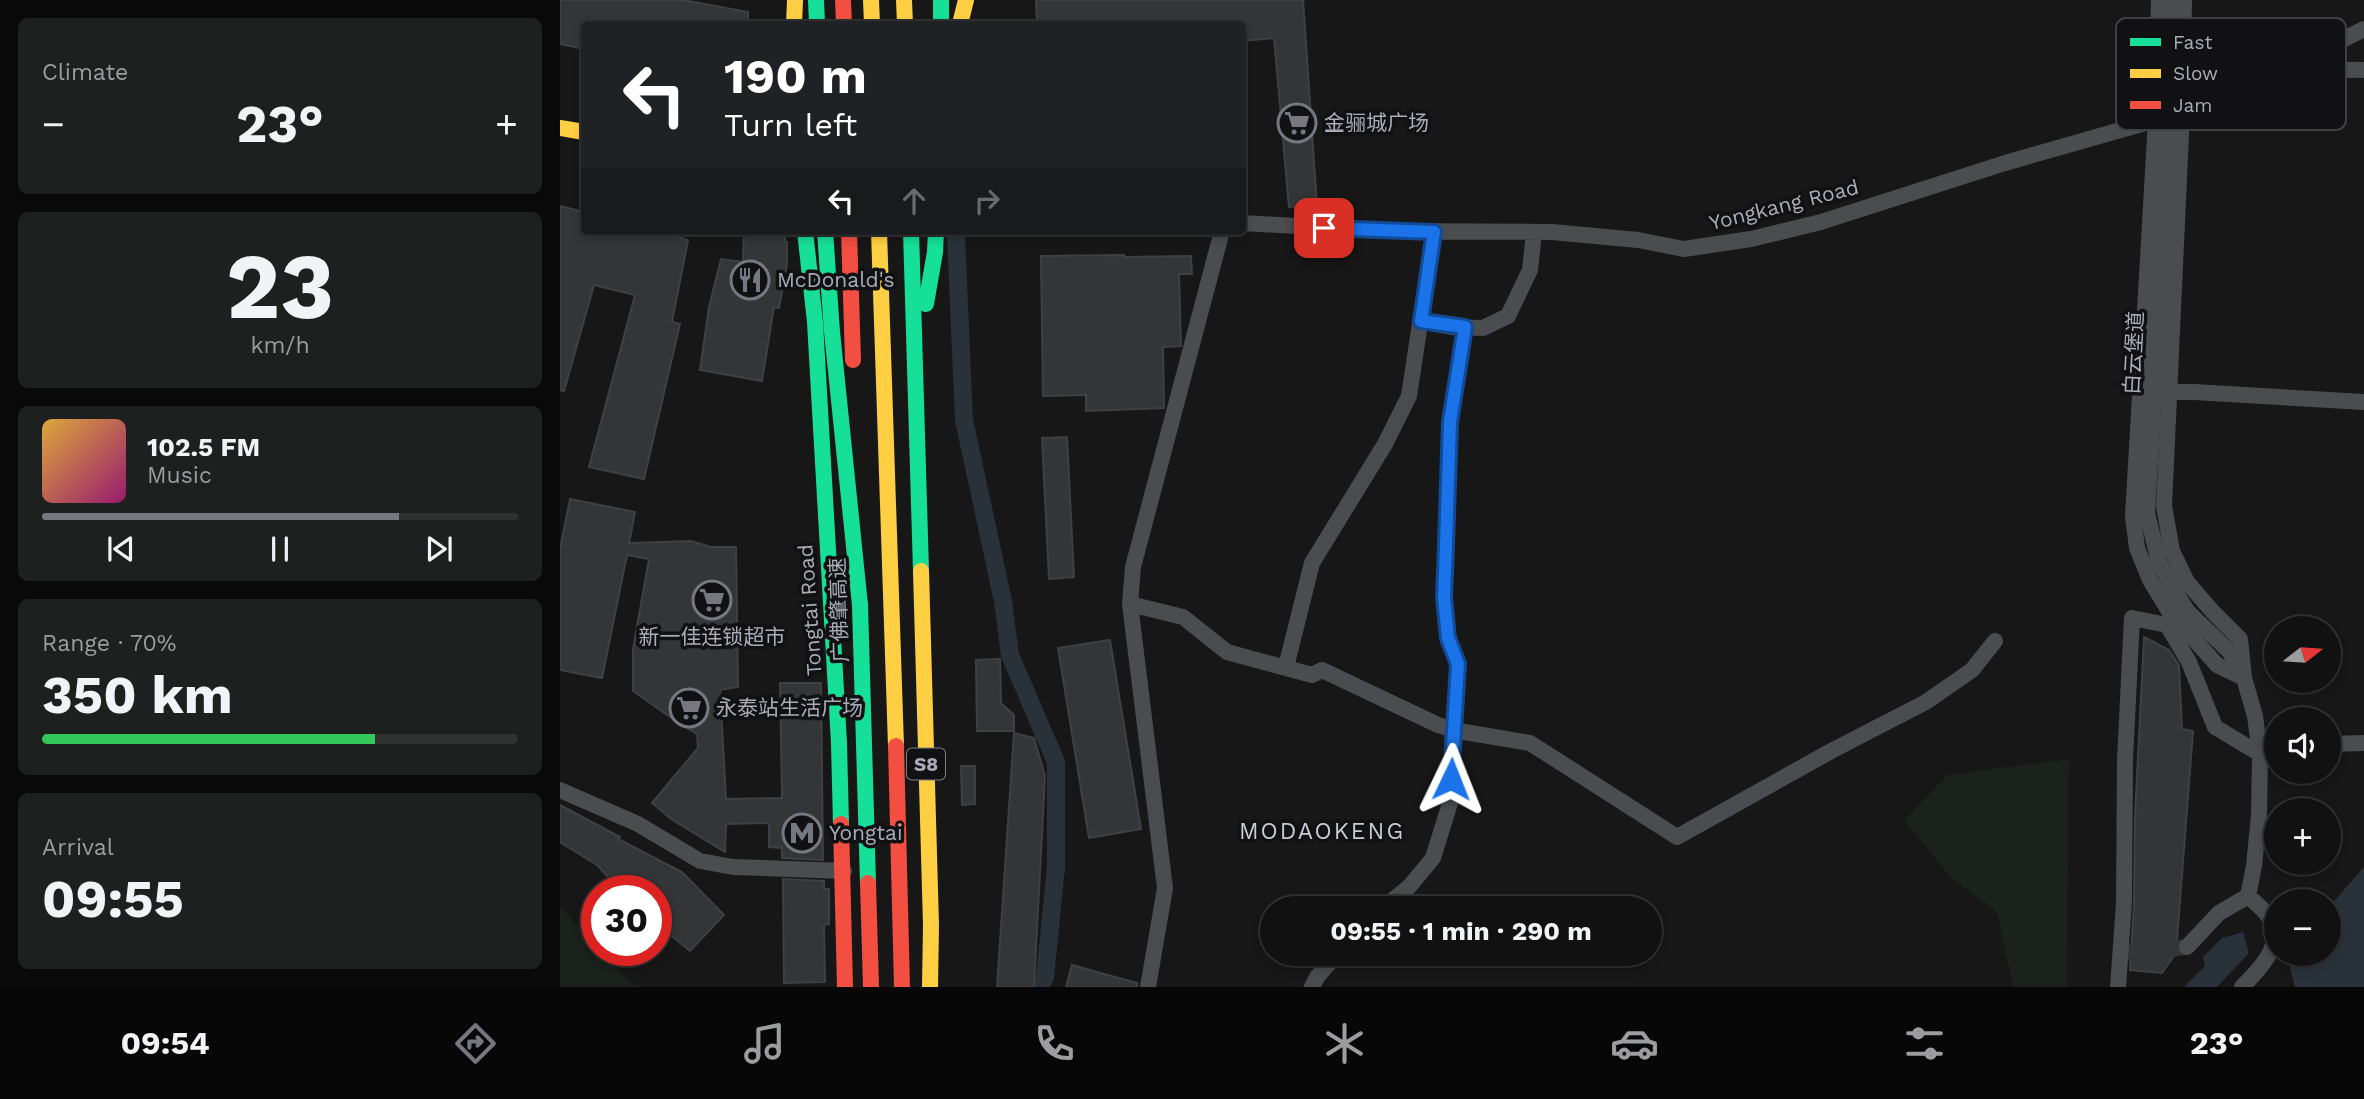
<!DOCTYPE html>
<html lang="en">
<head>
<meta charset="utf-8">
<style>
	:root { --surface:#111; --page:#1e1f1f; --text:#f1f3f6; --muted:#9c9d9f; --line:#303131; --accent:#757880 }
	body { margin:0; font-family:"Work Sans","Noto Sans SC",sans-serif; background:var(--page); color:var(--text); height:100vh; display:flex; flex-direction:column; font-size:26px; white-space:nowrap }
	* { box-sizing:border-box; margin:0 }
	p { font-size:23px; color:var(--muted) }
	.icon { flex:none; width:38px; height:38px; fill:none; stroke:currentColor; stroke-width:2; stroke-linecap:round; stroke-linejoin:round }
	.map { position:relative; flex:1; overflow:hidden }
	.side { display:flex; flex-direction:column; gap:18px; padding:18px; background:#090909; width:560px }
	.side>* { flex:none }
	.banner { position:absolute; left:21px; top:21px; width:665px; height:214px; border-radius:7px; box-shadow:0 4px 10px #0003,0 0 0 2px var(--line); background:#202124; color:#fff; overflow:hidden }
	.needle { width:46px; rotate:73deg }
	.controls { position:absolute; left:1704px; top:616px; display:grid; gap:14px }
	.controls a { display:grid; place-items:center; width:77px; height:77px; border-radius:50%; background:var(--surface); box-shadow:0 4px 10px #0003,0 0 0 2px var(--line); font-size:35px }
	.speed { position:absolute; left:21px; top:875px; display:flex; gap:14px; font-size:35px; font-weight:700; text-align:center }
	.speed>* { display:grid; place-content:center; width:91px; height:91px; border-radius:50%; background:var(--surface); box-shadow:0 4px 10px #0003,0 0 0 2px var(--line); line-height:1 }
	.speed .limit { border:10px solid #d22; background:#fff; color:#111 }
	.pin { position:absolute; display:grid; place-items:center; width:60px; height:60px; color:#fff; margin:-30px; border-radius:14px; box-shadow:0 4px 10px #0006 }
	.me { position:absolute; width:77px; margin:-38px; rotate:2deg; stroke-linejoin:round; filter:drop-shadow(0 0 5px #0008) }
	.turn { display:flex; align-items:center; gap:24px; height:147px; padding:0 28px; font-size:32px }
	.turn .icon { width:91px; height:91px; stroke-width:2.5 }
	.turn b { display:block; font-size:49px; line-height:60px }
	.lanes { display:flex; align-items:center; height:66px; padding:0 28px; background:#0003; justify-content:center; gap:35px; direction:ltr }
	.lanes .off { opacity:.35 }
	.big { font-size:52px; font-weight:700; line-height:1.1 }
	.side .tile { flex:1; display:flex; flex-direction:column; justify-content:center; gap:10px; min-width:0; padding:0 24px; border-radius:10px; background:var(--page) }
	.side .dial { align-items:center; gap:0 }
	.dial b { font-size:91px; line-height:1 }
	.song { display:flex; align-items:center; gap:21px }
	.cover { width:84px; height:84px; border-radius:10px; background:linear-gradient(135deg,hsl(40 70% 55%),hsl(320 70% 35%)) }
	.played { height:7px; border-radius:4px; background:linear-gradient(90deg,var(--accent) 75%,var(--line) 75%) }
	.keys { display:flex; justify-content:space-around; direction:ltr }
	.heat { display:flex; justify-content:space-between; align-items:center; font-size:38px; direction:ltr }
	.charge { height:10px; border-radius:5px; background:linear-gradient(90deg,#34c759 70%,var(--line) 0) }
	.trip { position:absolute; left:700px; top:896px; width:402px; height:70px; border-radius:35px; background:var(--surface); box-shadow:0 4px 10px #0003,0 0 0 2px var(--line); font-weight:700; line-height:70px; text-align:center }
	.tabs { display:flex; height:112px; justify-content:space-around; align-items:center; background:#070707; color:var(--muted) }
	.tabs .icon { width:49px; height:49px }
	.tabs .active { color:var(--accent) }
	.tabs b { font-size:32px; color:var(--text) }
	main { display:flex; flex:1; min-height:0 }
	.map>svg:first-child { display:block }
</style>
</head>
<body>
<main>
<section class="side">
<div class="tile"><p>Climate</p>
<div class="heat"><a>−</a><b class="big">23°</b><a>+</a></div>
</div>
<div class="tile dial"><b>23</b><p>km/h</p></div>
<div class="tile">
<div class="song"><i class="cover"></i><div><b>102.5 FM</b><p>Music</p></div></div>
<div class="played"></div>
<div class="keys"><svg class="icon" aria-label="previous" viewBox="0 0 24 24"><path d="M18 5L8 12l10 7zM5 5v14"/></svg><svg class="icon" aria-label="pause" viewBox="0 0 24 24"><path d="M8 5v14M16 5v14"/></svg><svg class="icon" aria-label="next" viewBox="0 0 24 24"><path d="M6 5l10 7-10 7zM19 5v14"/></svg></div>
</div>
<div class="tile"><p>Range · 70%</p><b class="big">350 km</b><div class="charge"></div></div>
<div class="tile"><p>Arrival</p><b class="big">09:55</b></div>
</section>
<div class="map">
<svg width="1804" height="987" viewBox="0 0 1804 987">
	<rect width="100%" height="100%" fill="#171717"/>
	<path fill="#1b211c" d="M1509,759l-2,228h-54l-16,-75 -46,-34 -47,-58 44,-45z
		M0,907l37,39v4h4l26,29 15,8h-82z"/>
	<path fill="#2a3239" d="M1804,867v120h-69l-8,-31 2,-2h40v-47z
		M1683,932l6,21 -32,34h-33l21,-21 -2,-9 19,-19z"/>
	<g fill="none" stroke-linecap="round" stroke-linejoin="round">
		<path stroke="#2a3239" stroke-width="18" d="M396,235l8,185 39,181 7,54 46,107v105l-11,110 -5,10"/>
	</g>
	<path fill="#343537" stroke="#3f4043" stroke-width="2" d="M0,0h123l65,12v12h-164v25l-24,-5z
		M476,0h267l14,205 -28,2 -15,-169 -32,3v-17h-205z
		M0,206l24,6v19h71l33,9 -16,82 8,2 -36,155 -55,-12 46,-172 -41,-10 -30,106 -4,-1z
		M184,231h41v11h2v22l-8,44 -5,-1 -12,74 -62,-11 9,-63 12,-48 22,3z
		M564,255v2l67,-1 1,18h-13l2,72 -18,1 1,61 -78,3v-16l-43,1 -2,-140z
		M507,437l7,140 -25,2 -7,-141z
		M10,499l65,13 -6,31 62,-2 20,6h25l2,140 -18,3 6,109 56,-1 -2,-115h41l2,177 -41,-2v-10l-13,-1v-24l-43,1 -1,28 -54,-33 -19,-16 46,-55 -1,-14 -17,-10 -47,-33v-42l16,-90 -22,-4 -25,123 -42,-8v-121z
		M1584,637l25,13 10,15 3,64 11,2 -17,222 -14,20 -32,-3 4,-66 1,-88z
		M550,640l31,189 -52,9 -31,-190z
		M440,659l1,44 13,12v16h-37l-1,-71z
		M454,733l20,5 11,38 -11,211h-37z
		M401,766h14v38l-13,1z
		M0,805l60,32 -2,2 64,33 42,43 -34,36 -34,-28v-32h-35l-24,-26 -37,-23z
		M223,879l41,2v8h5v35l-5,1 1,57 -41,1z
		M512,965l65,18v4h-71z"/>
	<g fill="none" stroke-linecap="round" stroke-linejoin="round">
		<path stroke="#343537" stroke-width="16" stroke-dasharray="16 8" stroke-linecap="butt" d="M1560,954l67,-7"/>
		<path stroke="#4b4c50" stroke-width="16" d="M1599,0l-3,120 -23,396 4,32 13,32 19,31 48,54 27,13
			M1624,0l-2,113 -18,393 8,45 15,31 26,30 27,27 4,39 11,38 5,38 -1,61 -5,51 -6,30 -29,17 -32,34
			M1731,69l73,1
			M682,223l142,8 168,1 86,8 46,9 67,-10 70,-17 184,-59 214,-61 145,-73
			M861,321l30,6 32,1 25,-12 22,-46 4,-38
			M1600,390l204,12
			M570,604l53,13 44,35 85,23 10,-5 116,55 15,5 77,13 147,94 156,-87 93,-48 46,-32 23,-29
			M726,667l26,-104 73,-119 24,-48 25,-165
			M1769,744l35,-1
			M0,790l78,34 62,37 33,6 111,4
			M823,908l26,-21 24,-29 17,-55 3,-73 5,-66 -10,-26 -4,-41 6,-175 15,-95
			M588,987l17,-99 -35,-284 3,-37 89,-336
			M752,987l5,-10 20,-23
			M1558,987l6,-84 1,-143 7,-142 35,7 22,37 26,65 45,27 17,-4
			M1682,987c18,-18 45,-45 26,-71 -5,-8 -14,-14 -20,-20"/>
		<path stroke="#16e098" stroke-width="16" d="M256,0l1,24
			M381,0v24
			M245,231l10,91 24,421 2,81
			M265,231l7,101 28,273
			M351,231l10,340
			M366,304l9,-52 1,-21"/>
		<path stroke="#ffcf43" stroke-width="16" d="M311,0l1,24
			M344,0l1,24
			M234,24l1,-24
			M400,24l6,-24
			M0,128l24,4
			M319,231l17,515
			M361,571l10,354 -1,62"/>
		<path stroke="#f24e42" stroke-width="16" d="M283,0l1,24
			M289,231l4,129
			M336,746l6,241
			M281,824l4,163"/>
		<path stroke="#4b4c50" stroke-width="16" d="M1611,0l-3,148 -21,365 12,49 14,26 15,24 42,40 14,26"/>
		<path stroke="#16e098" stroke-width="16" d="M300,605l8,278"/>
		<path stroke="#f24e42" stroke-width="16" d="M308,883l3,104"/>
	</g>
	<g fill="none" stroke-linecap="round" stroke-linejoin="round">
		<defs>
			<path id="route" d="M764,228l110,4 -13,89 44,6 -15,95 -4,123 -2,52 4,41 10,26 -7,115"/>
		</defs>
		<use href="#route" stroke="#114b97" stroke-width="18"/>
		<use href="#route" stroke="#1a73e8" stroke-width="12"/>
	</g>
	<defs>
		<symbol id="supermarket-ring" viewBox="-11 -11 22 22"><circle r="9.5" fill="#111113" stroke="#757880" stroke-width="1.5"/><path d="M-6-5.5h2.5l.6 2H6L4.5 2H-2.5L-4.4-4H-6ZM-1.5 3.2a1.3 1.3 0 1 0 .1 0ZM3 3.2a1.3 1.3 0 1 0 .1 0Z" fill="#757880"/></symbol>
		<symbol id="restaurant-ring" viewBox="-11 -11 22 22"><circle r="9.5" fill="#111113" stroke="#757880" stroke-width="1.5"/><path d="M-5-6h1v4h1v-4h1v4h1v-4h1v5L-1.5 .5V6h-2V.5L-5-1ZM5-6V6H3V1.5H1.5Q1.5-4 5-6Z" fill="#757880"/></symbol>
		<symbol id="metro-ring" viewBox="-11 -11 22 22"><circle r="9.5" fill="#111113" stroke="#757880" stroke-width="1.5"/><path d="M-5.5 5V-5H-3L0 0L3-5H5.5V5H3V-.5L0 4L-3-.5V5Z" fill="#757880"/></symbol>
	</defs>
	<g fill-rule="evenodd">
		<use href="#supermarket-ring" x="715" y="101" width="44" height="44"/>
		<use href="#restaurant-ring" x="168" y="258" width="44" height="44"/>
		<use href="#supermarket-ring" x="130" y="578" width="44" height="44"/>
		<use href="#supermarket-ring" x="107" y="686" width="44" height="44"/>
		<use href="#metro-ring" x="220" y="811" width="44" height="44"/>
	</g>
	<g text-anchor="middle" stroke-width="7" stroke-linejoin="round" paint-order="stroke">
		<rect fill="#111113" stroke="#7b7e86" stroke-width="2" x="347" y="748.5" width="38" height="31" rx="5"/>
		<g font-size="19" font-weight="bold" fill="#a8adb8">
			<text x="366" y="771">S8</text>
		</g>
		<g font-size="21" fill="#a8adb8" stroke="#111113" text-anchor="start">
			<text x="764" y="130">金骊城广场</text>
			<text x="217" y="287">McDonald's</text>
			<text x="152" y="644" text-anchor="middle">新一佳连锁超市</text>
			<text x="156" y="715">永泰站生活广场</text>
			<text x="269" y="840">Yongtai</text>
		</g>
		<g font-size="21" fill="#a8adb8" stroke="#111113">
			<text transform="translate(1224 205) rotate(-14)" y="7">Yongkang Road</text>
			<text transform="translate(1574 353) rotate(-87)" y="7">白云堡道</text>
			<text transform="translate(250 610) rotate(-94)" y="7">Tongtai Road</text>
			<text transform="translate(279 610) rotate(-92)" y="7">广佛肇高速</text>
		</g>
		<g font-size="23" letter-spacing="2" fill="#c9ccd4" stroke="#111113">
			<text x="762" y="839">MODAOKENG</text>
		</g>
	</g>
	<rect x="1556" y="18" width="230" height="112" rx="10" fill="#111113" stroke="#3e4045" stroke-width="2"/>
	<rect x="1570" y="38" width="31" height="8" fill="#16e098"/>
	<rect x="1570" y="69" width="31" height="9" fill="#ffcf43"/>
	<rect x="1570" y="101" width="31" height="8" fill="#f24e42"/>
	<g font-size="19" fill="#a8adb8">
		<text x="1613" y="49">Fast</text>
		<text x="1613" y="80">Slow</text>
		<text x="1613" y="112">Jam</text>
	</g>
</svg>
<div class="controls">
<a><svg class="needle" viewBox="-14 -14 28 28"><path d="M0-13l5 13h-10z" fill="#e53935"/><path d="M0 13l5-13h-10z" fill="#9c9d9f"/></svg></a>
<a><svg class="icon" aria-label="sound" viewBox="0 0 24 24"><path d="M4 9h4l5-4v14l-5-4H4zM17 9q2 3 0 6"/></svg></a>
<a>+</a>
<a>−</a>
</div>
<div class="speed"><div class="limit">30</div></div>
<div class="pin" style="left:764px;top:228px;background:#d93025"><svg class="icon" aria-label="arrive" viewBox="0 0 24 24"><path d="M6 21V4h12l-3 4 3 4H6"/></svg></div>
<svg class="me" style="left:891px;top:779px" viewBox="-20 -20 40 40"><path d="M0-17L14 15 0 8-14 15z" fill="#1a73e8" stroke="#fff" stroke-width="4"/></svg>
<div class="trip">09:55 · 1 min · 290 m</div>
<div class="banner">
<div class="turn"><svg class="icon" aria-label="left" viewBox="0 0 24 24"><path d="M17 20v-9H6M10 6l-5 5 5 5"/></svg><div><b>190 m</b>Turn left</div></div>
<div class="lanes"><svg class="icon" aria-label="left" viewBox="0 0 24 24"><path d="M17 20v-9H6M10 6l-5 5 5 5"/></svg><svg class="icon off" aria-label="ahead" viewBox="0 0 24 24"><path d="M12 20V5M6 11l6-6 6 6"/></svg><svg class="icon off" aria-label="right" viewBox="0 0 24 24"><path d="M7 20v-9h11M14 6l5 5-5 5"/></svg></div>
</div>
</div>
</main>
<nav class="tabs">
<b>09:54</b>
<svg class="icon active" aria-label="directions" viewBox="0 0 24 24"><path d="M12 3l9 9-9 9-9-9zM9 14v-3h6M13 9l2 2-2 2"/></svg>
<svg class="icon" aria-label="music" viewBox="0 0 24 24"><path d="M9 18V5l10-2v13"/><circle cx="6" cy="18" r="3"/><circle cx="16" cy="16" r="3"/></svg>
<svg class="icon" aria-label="phone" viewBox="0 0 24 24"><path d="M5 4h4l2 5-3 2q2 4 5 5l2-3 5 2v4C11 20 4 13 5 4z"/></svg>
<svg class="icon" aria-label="climate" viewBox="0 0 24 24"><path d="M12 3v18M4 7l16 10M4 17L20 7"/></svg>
<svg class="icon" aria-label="car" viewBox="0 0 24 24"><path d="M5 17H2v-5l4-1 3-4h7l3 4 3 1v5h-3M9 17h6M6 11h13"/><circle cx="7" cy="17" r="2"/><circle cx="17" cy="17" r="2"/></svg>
<svg class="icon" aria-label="filters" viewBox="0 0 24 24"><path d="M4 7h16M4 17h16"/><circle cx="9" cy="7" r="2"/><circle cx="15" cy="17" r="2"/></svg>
<b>23°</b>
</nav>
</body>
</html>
